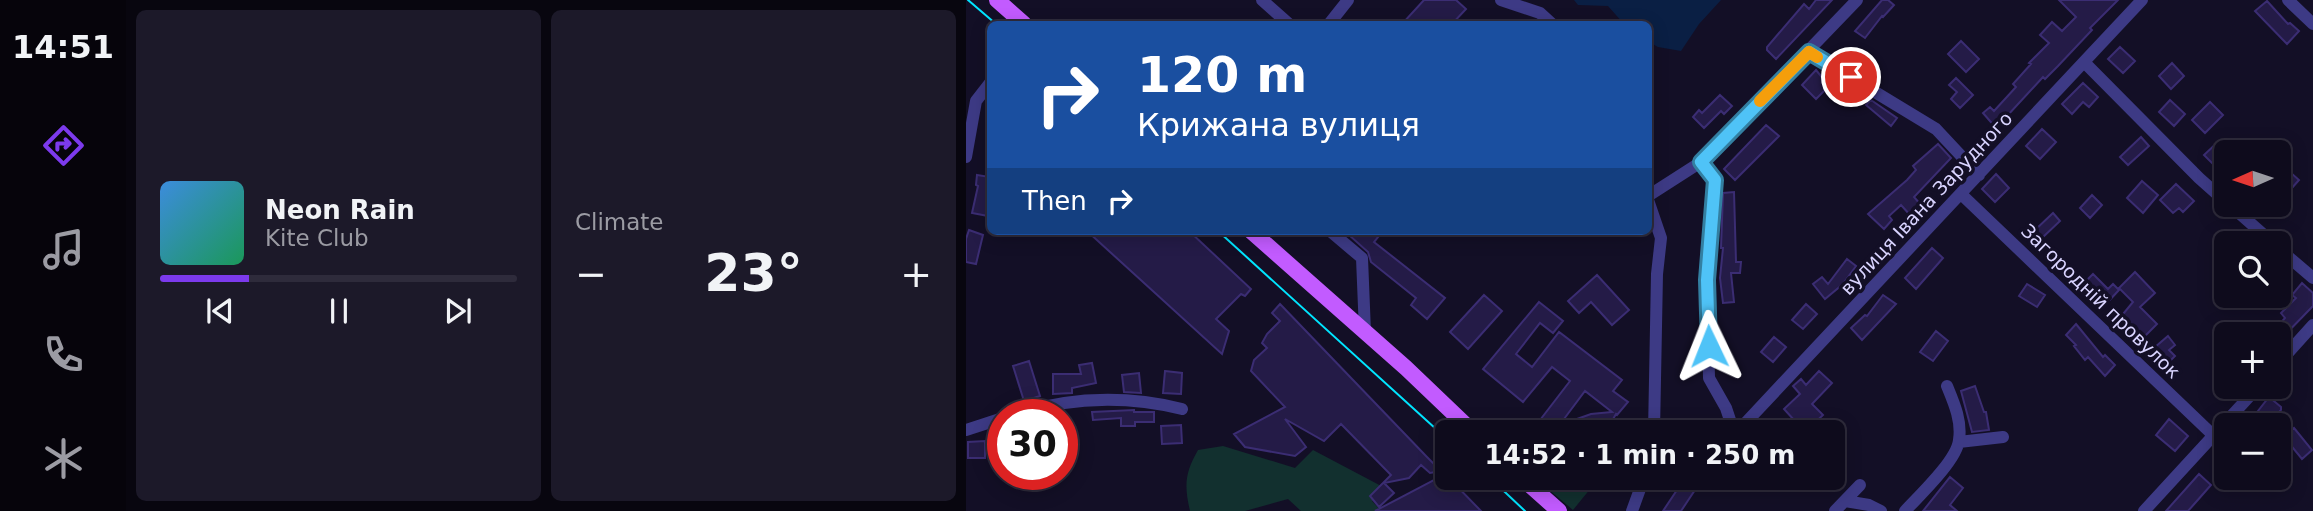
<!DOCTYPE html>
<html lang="en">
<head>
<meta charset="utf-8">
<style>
	:root { --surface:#0e0b1c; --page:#1c1929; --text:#f1f3f6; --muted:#9b9ba3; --line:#2e2b3b; --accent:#7c3aed }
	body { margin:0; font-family:"DejaVu Sans",sans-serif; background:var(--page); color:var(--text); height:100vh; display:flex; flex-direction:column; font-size:26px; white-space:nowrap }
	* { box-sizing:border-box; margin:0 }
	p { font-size:23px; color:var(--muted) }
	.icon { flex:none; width:38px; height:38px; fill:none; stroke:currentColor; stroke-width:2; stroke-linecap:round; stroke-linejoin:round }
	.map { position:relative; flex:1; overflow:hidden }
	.side { display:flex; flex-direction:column; gap:10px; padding:10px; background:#08060f; width:840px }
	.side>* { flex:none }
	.banner { position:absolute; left:21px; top:21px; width:665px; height:214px; border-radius:10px; box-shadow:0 4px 18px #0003,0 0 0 2px var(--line); background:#1a4fa0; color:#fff; overflow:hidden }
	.needle { width:46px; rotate:267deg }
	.fabs { position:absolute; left:1248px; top:140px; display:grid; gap:14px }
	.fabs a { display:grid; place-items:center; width:77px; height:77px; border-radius:10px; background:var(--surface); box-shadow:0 4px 18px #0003,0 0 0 2px var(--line); font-size:35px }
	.speed { position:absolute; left:21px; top:399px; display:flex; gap:14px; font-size:35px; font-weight:700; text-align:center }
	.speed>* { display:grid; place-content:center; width:91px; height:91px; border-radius:50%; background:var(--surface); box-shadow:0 4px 18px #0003,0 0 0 2px var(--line); line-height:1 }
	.speed .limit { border:10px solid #d22; background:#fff; color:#111 }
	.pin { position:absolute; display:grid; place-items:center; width:60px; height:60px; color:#fff; margin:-30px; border:4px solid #fff; border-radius:50%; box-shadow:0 2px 7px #0007 }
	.me { position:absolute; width:77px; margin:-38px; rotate:358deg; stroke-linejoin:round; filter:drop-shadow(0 0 5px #0008) }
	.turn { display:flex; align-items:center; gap:24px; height:147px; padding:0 35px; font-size:32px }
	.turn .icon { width:91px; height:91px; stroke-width:2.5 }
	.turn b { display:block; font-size:49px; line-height:60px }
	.then { display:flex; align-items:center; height:66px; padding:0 35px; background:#0003; gap:14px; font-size:26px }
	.big { font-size:52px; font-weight:700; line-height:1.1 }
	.side .card { flex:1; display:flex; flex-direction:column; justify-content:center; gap:10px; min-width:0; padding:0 24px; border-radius:10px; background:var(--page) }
	.song { display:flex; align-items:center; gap:21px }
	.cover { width:84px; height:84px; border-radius:10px; background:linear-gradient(135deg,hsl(210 70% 55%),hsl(150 70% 35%)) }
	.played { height:7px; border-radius:4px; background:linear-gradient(90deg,var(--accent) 25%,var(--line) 25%) }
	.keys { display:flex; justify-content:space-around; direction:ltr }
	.heat { display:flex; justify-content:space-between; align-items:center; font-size:38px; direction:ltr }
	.side .tiles { flex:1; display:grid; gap:10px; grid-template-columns:repeat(2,1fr) }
	.trip { position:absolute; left:469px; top:420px; width:410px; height:70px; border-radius:10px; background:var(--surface); box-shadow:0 4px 18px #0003,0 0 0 2px var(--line); font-weight:700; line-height:70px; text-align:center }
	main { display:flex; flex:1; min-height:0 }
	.menu { display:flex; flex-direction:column; width:126px; justify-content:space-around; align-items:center; background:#06040b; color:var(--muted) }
	.menu .icon { width:49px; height:49px }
	.menu .selected { color:var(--accent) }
	.menu b { font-size:32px; color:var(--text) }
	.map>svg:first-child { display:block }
</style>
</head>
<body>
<main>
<nav class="menu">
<b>14:51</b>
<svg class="icon selected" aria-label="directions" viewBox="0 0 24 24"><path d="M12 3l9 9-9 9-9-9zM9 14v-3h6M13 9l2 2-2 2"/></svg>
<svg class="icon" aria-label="music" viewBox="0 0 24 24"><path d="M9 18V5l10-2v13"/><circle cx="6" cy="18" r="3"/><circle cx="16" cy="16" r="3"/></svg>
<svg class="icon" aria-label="phone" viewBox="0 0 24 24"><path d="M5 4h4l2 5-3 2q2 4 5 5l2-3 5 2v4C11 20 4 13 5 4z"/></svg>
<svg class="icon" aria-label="climate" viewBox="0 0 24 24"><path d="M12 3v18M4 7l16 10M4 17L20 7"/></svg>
</nav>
<section class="side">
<div class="tiles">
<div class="card">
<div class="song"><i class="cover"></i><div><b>Neon Rain</b><p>Kite Club</p></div></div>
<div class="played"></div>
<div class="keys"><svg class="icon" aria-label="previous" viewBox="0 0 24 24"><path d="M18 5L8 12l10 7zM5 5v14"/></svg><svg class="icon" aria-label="pause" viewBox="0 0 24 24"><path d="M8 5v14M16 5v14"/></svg><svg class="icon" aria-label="next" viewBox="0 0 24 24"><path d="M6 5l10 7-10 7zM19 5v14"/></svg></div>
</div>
<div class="card"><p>Climate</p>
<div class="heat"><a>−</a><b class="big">23°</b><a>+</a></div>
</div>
</div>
</section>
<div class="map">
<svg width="1347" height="511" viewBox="0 0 1347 511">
	<rect width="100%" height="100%" fill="#130f26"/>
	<path fill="#12302f" d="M257,446l72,22 18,-18 72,38 -13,13 9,10h-80l-13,-12 -43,12h-55c-6,-26 -5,-38 8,-61z
		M569,478h61l-1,5 -22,27z"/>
	<path fill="#0a1f44" d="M608,0h147l-22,24 -18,27 -23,-4 -9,-5 -1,-18h-24l-16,-18 -30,-1z"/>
	<path fill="#241b47" stroke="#3b2d73" stroke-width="2" d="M458,0h32l10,9 -14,15h-50z
		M850,0h16l-56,59 -9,-9v-3l37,-43 5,5z
		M916,0h6l6,5 -11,12 -1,-1 -17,22 -10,-7z
		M1093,0h59l-28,28 2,2 -34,36 -13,13 -2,-2 -47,51 -13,-15 7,-6 4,4 22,-24 -3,-3 18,-20 -2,-1 20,-20 -9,-8 12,-13 10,9 14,-14z
		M1301,1l21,23 2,-1 9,8 -12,13 -32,-33z
		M995,41l18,18 -13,13 -18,-18z
		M1154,47l15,14 -12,12 -15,-14z
		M1206,63l12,13 -13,13 -12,-13z
		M850,70l13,16 -13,13 -14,-14z
		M990,78l17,17 -13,13 -9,-9 6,-7 -8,-7z
		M1117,83l15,14 -9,10 -6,-5 -11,12 -10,-10z
		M754,95l12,11 -8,8 -3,-3 -17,17 -11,-11 6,-7 3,3z
		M905,100l26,18 -6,8 -25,-21z
		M1204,100l15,14 -11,12 -15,-14z
		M1244,102l13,13 -18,18 -13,-13z
		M800,125l13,11 -44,44 -11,-11z
		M1076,129l14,13 -16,17 -14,-13z
		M1175,137l8,9 -21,19 -8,-8z
		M1252,142l8,8 -7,7 7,7 -5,8 -17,-17z
		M972,144l13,14 -37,39 7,8 -11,10 -9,-10 -12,11 3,4 -8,9 -16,-15 39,-34 9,-10 -3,-4z
		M1316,165l17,15 -16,18 -5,-4v-25z
		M1030,174l13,14 -14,14 -13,-13z
		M11,175l13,2 -2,22 2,1 -2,16 -16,-3 6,-27 -2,-1z
		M1176,181l16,14 -15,18 -16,-15z
		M1210,184l18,17 -11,11 -4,-4 -6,5 -13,-13z
		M768,192l2,70h5l-1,11h-9l3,29 -11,1 -3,-25 3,-30h-2l2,-55z
		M1126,195l10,10 -12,13 -10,-10z
		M1087,213l7,8 -18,17 -7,-8z
		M3,230l14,5 -7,29 -10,-2v-23z
		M121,231h102l62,58 -6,7 -4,-2 -25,25 13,12 -7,23z
		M387,231h20l6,5 -5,6 71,56 -18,21 -16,-14 5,-7 -45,-36 -3,-10 -19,-17z
		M966,248l11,10 -27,31 -11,-11z
		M881,259l9,7 -13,18 -18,15 -12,-15 9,-7 6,7z
		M1169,272l20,21 -15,14 17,17 -14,14 -13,-13 -2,2 -9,-8 14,-17 -14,-14z
		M1127,274l15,15 5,-5 6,6 -13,14 -23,-20z
		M631,275l32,35 -17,15 -21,-23 -12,11 -11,-12z
		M1336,283l11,10v13l-35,36v-8h-7l14,-16 -4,-5 15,-15 -4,-3z
		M1061,284l18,11 -8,12 -18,-11z
		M518,295l18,16 -34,38 -18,-17z
		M917,295l13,9 -34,36 -11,-12 14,-13 2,1z
		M573,302l24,19 -10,12 -13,-10 -24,31 16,13 27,-35 63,48 -9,11 15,11 -11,13 -1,-1 -8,14 -31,-9 14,-5 21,-2 -27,-21 -30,40 19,-10 12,11h-38l-11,-8 33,-43 -18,-14 -29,35 -40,-33z
		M314,304l146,152 15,15 -11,2 -9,-8 -12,13 -25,5 10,10 -15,14 -9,-11 21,-21 -50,-51 -17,17 -39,-22 21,28 -11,9 -50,-9 -11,-13 51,-27 -34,-36 3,-11 13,-12 -5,-5 5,-9 13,-13 -8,-8z
		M840,304l11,10 -14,15 -11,-9z
		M1110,324l27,33 2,-2 10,10 -10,11 -17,-19 -3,3 -11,-14 2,-1 -10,-10z
		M970,331l12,10 -15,20 -13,-9z
		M1202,336l7,9 -6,5 6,6 -9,9 -12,-14v-3z
		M808,337l12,10 -13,15 -12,-10z
		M63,361l11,35 -16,5 -11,-35z
		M126,363l4,20 -24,5v5l-19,1v-20h28l-2,-9z
		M199,371l17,2 -1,21 -18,-1z
		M853,371l13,12 -20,21 11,11 -18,17 -21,-23 16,-15 -7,-8 8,-7 5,6z
		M173,373l2,20 -17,-1 -2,-17z
		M1009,386l9,26h2l3,18 -17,2 -11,-41z
		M1303,397l12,10v3l-13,15h-21z
		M168,410v2h20v10h-19v4h-14v-8l-28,2 -1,-8z
		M1203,419l19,17 -13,15 -19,-16z
		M215,425l1,18 -20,1 -1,-18z
		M1328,428l18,22 -10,9 -18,-22z
		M19,441v17h-17v-16z
		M479,474l36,37h-106l65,-34z
		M1233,474l12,11 -15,17 -8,9h-22z
		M984,477l13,11 -13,17 7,6h-34z
		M719,478h18l-22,33h-18z"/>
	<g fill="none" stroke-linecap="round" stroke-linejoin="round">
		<path stroke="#3d3a85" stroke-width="12" d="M296,0l27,24
			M535,0l39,13 12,11
			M1322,0l25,24
			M363,24l19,-24
			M843,52l127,77 43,46
			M1119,63l114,115 27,24
			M0,157l10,-56 14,-18
			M995,194l253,242
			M682,196l53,-34
			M682,200l13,38 -4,36 -3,158
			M1264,205l43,38
			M364,231l32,27 3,74
			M1312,248l35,30
			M1312,364l35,-39
			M47,415c56,-18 112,-20 169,-6
			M0,430l37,-12
			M768,432l-8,-24 -17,-30 -2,-98 8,-100 -14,-18 156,-162
			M771,432l405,-432
			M993,442l44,-5
			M879,501l24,4 12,6
			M666,511l12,-33
			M869,511l25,-26
			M939,511c15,-16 52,-51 54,-71 3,-19 -5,-37 -12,-54
			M1178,511l114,-124"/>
		<path stroke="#c25bff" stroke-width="16" d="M31,0l27,24
			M285,231l155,137 67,64
			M556,478l37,33"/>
		<path stroke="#00e5ff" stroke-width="2" d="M2,0l28,24
			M252,231l229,208
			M524,478l35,33"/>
	</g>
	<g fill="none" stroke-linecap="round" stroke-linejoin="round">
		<defs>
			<path id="route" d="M743,346l-2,-66 8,-100 -14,-18 108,-110 42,25"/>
		</defs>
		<use href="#route" stroke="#337fa1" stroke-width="18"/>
		<use href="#route" stroke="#4fc3f7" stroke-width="12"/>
		<path stroke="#f59e0b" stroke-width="12" d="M794,101l49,-49 8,5"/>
	</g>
	<g text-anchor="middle" stroke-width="7" stroke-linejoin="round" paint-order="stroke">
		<g font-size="19" fill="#d9d4ff" stroke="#130f26">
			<text transform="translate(960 203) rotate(-47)" y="7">вулиця Івана Зарудного</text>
			<text transform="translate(1135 301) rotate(44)" y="7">Загородній провулок</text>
		</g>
	</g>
</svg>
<div class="fabs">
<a><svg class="needle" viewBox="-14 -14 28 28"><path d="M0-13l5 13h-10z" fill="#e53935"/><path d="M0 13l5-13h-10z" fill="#9b9ba3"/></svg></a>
<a><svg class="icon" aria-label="search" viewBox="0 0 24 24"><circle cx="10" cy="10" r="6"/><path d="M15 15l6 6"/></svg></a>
<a>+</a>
<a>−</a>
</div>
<div class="speed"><div class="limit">30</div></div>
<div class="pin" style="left:885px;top:77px;background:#d93025"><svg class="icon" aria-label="arrive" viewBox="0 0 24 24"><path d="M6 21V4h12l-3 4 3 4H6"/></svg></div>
<svg class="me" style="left:743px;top:346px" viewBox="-20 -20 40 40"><path d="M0-17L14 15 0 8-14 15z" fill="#4fc3f7" stroke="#fff" stroke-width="4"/></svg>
<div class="trip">14:52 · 1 min · 250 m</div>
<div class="banner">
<div class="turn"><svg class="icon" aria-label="right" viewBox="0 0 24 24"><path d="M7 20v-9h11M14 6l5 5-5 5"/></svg><div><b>120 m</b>Крижана вулиця</div></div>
<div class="then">Then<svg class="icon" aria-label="right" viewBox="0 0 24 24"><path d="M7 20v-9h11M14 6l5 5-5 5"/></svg></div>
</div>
</div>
</main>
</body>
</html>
